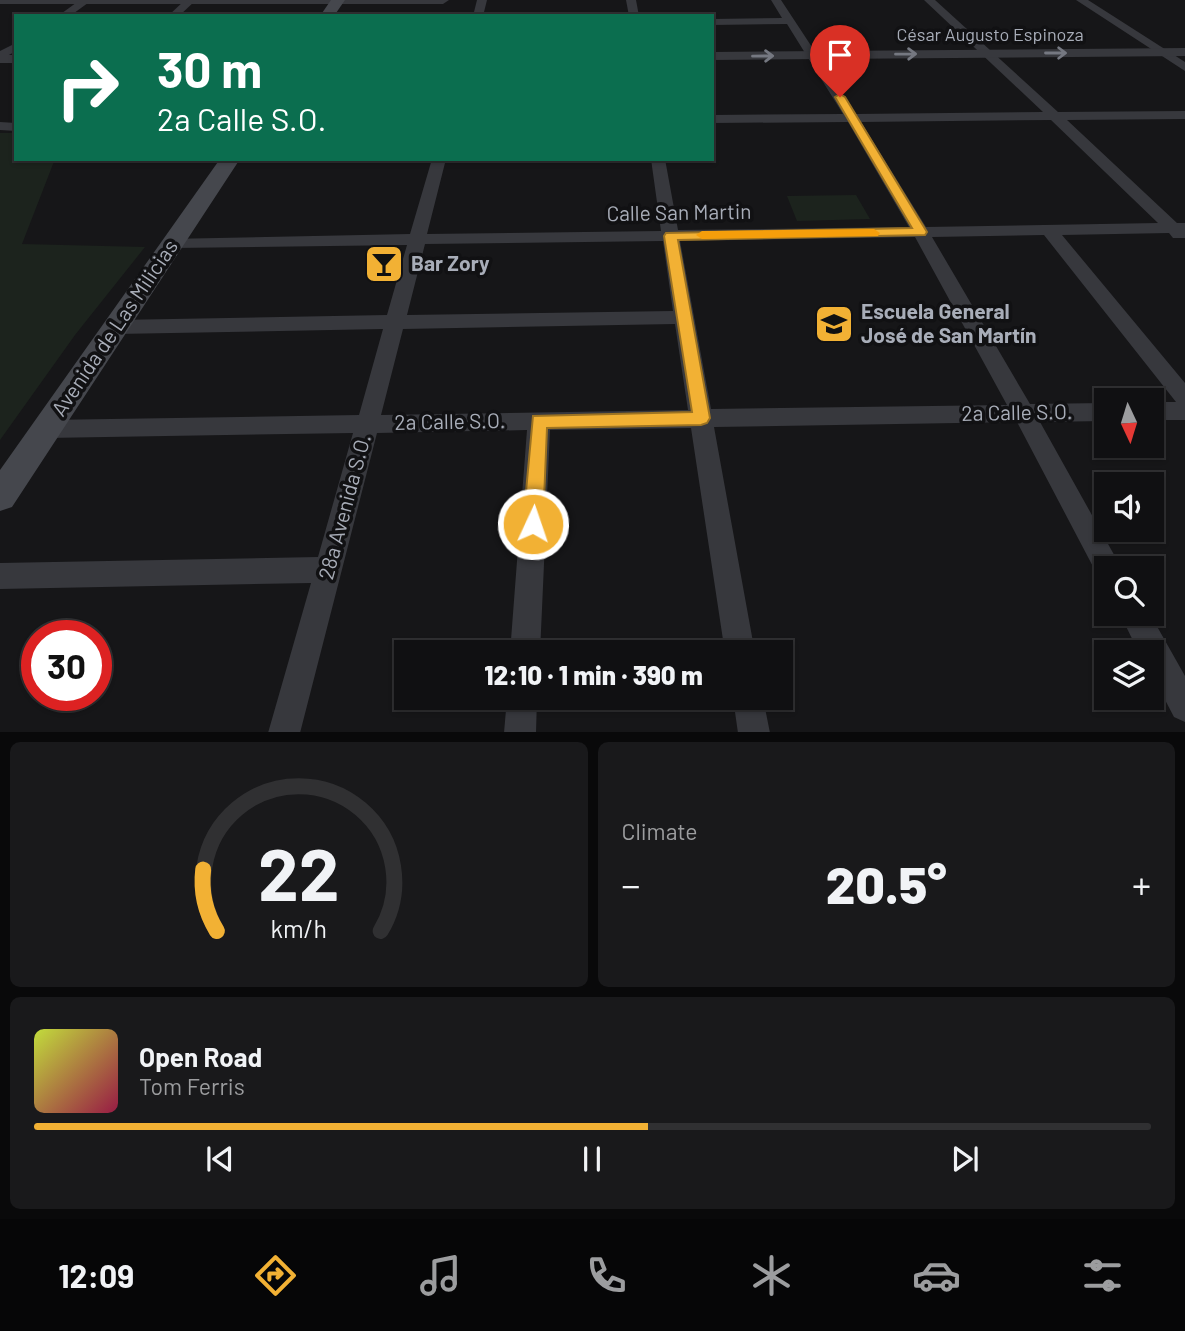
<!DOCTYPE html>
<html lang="en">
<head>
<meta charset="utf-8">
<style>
	:root { --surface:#101012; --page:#19191b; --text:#f1f3f6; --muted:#9c9d9f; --line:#303032; --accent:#f2b134 }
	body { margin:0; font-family:Barlow,sans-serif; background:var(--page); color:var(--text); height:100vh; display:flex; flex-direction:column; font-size:26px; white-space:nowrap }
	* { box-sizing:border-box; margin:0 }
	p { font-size:23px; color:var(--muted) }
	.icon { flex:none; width:38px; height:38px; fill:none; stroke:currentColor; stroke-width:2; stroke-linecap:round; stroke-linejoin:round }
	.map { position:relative; height:732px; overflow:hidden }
	.side { display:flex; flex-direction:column; gap:10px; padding:10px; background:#09090a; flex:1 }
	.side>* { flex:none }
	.guide { position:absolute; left:14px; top:14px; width:700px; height:147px; border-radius:0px; box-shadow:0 2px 5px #0004,0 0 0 2px var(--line); background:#0b6e4f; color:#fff; overflow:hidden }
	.needle { width:46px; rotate:176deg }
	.buttons { position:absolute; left:1094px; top:388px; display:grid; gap:14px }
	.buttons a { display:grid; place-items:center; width:70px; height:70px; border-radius:0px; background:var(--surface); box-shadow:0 2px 5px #0004,0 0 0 2px var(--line); font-size:35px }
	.speed { position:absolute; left:21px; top:620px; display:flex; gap:14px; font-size:35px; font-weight:700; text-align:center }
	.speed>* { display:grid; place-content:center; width:91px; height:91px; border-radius:50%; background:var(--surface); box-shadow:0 2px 5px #0004,0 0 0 2px var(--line); line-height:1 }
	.speed .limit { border:10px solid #d22; background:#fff; color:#111 }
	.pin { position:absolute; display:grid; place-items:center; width:60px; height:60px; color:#fff; margin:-72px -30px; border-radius:50% 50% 50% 0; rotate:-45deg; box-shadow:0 0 7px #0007 }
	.pin .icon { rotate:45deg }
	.me { position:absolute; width:77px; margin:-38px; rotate:3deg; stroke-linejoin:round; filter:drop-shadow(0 0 5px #0008) }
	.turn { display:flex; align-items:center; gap:24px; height:147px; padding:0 28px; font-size:32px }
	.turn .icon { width:91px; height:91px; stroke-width:2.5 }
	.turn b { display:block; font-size:49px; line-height:60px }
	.big { font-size:52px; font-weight:800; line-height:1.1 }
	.side .card { flex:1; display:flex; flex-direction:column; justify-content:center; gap:10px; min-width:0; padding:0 24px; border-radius:10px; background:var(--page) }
	.side .dial { align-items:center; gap:0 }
	.dial svg { height:182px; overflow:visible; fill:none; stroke:var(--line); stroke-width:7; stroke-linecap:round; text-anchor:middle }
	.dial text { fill:var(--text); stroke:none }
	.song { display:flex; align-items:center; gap:21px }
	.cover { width:84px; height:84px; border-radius:10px; background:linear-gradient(135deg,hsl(70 70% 55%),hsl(340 70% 35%)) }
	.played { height:7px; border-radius:4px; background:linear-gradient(90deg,var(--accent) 55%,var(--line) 55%) }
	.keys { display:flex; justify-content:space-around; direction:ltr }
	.heat { display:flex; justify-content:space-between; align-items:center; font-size:38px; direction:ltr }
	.side .tiles { flex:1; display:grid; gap:10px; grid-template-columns:1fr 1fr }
	.card:last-child { grid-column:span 2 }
	.trip { position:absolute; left:394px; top:640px; width:399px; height:70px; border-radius:0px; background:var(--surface); box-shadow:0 2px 5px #0004,0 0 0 2px var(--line); font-weight:800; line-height:70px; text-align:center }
	.dock { display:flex; height:112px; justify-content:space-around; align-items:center; background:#060607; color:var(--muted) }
	.dock .icon { width:49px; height:49px }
	.dock .active { color:var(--accent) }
	.dock b { font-size:32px; color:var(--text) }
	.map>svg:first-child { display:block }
</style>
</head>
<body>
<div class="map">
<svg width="1185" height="733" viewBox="0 0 1185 733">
	<rect width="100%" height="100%" fill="#161618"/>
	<path fill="#1c231d" d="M0,133h16v26h39l-33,85 123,3 -70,88 -75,105z
		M856,195l14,24 -73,2 -10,-25z"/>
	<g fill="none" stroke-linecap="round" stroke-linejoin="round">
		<path fill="#37383d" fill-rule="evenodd" d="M80,0h12l-22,16h-12z
			M185,0h11l-17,16h-11z
			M477,0h10l-4,16h-10z
			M626,0h10l3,16h-10z
			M771,0h10l75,114 187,-2 -119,-112h11l123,112 127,-1v8l-118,1 110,103h8v15h-12l-4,-5 -107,2 123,148v37h-33v-18h24l-132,-167 -112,2 98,167 76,-1v18l-66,1 82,147h-16v12l-7,-3 -82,-156 -303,5 41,226h-30l-34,-225 -141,2 -10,223h-30l17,-223 -150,3 -77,300h-32l43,-150 -311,6v-26l318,-6 35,-124 -307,5 -8,-3 -3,-6 3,-6 8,-3 313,-5 24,-86 -267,5 -7,-2 -3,-5 3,-5 7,-2 271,-5 20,-70 -234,3 -9,-5 3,-4 243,-5 22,-75h14l-19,75 234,-3 -10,-72h14l13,71 231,-3 -61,-105 -136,1v-8l131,-1 -56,-90 -75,1v-6l70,-1zM1051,120l107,103 -232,4 -65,-105zM915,237l92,168 -296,4 -31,-168zM663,241l10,70 -266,4 18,-71zM675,324l13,86 -307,5 22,-86z
			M1076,0h12l97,62v9z
			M16,43v8l-16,9v-9z
			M0,122l16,1v8l-16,-1z
			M1120,614h30l35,62v46l-11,-5 -22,-42v-22h-13z
			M507,698h30l-1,35h-32z
			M733,698h30l7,35h-32z"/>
		<path fill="#37383d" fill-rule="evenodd" d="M0,0h449l-6,4h-443z
			M1185,48v8l-473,4v-8z
			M0,55h16v8h-16z"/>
		<path fill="#45474d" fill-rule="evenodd" d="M331,0h14l-11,16h-14z
			M220,159h20l-228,348 -12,4v-41z"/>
	</g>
	<defs><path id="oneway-shaft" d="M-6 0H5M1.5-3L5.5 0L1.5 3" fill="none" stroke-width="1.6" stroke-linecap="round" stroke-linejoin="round" transform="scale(1.75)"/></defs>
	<g stroke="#757881">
		<use href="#oneway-shaft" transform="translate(1056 53)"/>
		<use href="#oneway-shaft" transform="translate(906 54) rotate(-1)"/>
		<use href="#oneway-shaft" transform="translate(763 56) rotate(-1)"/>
	</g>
	<path fill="#f2b134" stroke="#9d7322" stroke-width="2" d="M840,94l5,3 82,135 -2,3 -247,5 32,178 -3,5 -6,2 -154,3 -4,96 -3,6 -7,3 -7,-3 -3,-6 10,-108 159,-4 -28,-176 2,-3 246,-5 -77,-131z"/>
	<path fill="#f59e0b" d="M874,229l6,4 -2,3 -176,3 -6,-4 6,-4z"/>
	<defs>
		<symbol id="bar-square" viewBox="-11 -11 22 22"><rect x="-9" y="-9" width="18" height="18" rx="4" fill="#f2b134" stroke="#111113"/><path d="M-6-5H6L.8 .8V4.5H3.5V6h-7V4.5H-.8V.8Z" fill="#111"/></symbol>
		<symbol id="school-square" viewBox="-11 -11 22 22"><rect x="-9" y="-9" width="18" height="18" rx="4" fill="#f2b134" stroke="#111113"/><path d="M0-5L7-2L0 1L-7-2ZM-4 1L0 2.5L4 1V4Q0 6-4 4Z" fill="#111"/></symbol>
	</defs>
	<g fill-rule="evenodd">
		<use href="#bar-square" x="362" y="242" width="44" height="44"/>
		<use href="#school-square" x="812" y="302" width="44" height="44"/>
	</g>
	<g text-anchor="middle" stroke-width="7" stroke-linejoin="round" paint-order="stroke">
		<g font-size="18" fill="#a8adb8" stroke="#111113">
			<text x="990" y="41">César Augusto Espinoza</text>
		</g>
		<g font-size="21" fill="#a8adb8" stroke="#111113">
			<text transform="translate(679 213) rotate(-1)" y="7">Calle San Martin</text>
			<text transform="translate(115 328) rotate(-56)" y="7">Avenida de Las Milicias</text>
			<text transform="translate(1017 413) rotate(-1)" y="7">2a Calle S.O.</text>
			<text transform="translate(450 422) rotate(-1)" y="7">2a Calle S.O.</text>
			<text transform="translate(345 507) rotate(-75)" y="7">28a Avenida S.O.</text>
		</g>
		<g font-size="21" font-weight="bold" fill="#a8adb8" stroke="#111113" text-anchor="start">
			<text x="411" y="271">Bar Zory</text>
			<text x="861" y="319">Escuela General<tspan x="861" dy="24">José de San Martín</tspan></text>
		</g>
	</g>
</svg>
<div class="buttons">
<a><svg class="needle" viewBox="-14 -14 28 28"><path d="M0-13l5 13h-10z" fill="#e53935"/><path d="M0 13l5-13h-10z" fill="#9c9d9f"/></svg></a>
<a><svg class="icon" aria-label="sound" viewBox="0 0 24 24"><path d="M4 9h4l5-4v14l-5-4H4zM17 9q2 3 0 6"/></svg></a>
<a><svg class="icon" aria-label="search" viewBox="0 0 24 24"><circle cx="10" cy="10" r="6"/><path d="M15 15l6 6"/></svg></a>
<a><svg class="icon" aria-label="layers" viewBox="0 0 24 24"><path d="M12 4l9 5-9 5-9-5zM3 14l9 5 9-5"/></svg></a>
</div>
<div class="speed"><div class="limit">30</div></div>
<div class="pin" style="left:840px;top:97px;background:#d93025"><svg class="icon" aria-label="arrive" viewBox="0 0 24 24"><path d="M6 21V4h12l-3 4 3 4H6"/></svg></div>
<svg class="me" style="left:533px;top:524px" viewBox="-20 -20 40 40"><circle r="17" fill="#f2b134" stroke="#fff" stroke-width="3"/><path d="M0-11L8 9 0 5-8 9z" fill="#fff"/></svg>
<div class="trip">12:10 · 1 min · 390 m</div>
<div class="guide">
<div class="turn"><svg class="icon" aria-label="right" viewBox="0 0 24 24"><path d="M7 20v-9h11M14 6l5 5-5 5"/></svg><div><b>30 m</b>2a Calle S.O.</div></div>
</div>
</div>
<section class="side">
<div class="tiles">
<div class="card dial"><svg viewBox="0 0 100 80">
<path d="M14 69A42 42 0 1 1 86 69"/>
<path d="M14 69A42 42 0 0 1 8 42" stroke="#f2b134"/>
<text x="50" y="56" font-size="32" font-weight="700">22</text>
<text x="50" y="72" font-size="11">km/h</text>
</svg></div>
<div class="card"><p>Climate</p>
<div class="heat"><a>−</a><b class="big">20.5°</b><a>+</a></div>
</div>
<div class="card">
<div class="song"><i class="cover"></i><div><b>Open Road</b><p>Tom Ferris</p></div></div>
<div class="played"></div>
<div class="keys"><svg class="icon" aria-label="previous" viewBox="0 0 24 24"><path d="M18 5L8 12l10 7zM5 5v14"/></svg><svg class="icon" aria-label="pause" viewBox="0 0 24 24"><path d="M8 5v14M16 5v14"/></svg><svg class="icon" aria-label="next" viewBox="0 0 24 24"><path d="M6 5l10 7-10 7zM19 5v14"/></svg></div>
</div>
</div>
</section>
<nav class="dock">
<b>12:09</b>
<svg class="icon active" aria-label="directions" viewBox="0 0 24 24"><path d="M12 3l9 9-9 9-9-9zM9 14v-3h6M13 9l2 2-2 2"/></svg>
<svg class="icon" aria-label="music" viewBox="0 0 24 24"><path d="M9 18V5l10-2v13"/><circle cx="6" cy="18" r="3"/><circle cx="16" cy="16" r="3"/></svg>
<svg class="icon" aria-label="phone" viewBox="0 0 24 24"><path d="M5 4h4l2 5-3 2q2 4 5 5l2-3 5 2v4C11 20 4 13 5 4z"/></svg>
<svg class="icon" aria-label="climate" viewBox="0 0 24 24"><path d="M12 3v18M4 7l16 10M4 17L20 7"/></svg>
<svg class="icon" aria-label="car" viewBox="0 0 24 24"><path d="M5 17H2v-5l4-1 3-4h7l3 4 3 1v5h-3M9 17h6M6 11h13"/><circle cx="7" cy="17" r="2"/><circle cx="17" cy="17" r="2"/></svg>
<svg class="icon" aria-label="filters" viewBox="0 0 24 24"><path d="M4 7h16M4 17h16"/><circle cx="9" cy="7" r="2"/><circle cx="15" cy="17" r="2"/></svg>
</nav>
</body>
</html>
